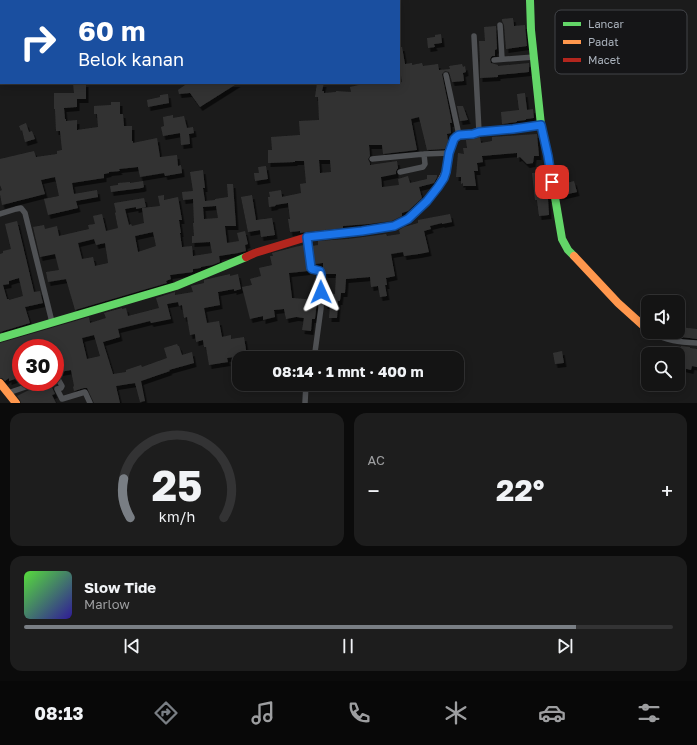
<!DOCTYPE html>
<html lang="id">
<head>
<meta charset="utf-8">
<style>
	:root { --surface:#141414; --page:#1d1d1d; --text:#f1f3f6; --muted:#9d9ea0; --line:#333334; --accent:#797e84 }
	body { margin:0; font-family:"Golos Text",sans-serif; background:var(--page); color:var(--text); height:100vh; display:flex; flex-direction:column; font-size:15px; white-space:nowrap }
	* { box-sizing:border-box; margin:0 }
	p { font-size:13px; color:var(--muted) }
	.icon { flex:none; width:22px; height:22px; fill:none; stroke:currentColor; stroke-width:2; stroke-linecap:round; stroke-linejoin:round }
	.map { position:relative; height:403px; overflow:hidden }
	.drawer { display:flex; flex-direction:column; gap:10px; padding:10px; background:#0b0b0b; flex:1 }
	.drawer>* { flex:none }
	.hud { position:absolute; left:0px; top:0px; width:400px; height:84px; box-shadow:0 2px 10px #0003,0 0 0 1px var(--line); background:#1a4fa0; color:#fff; overflow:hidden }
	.fabs { position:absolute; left:641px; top:295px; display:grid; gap:8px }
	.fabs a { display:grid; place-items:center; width:44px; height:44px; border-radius:8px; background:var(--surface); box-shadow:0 2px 10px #0003,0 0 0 1px var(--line); font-size:20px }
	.speed { position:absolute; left:12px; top:339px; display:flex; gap:8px; font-size:20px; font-weight:700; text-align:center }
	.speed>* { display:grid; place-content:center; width:52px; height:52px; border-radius:50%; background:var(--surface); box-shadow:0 2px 10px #0003,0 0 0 1px var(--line); line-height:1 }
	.speed .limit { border:6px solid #d22; background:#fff; color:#111 }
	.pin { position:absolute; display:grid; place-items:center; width:34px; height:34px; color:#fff; margin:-17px; border-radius:8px; box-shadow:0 2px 6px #0006 }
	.me { position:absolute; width:44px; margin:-22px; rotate:359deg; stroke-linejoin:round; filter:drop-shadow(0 0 3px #0008) }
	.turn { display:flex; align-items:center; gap:14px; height:84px; padding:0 12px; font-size:18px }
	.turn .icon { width:52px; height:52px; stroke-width:2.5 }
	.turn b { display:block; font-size:28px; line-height:34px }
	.big { font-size:30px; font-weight:700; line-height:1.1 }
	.drawer .card { flex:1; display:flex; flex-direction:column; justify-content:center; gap:6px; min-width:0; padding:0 14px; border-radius:12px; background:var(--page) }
	.drawer .dial { align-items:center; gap:0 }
	.dial svg { height:104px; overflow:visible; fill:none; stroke:var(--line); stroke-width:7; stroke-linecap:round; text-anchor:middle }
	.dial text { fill:var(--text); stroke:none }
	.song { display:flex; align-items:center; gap:12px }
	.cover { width:48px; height:48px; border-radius:6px; background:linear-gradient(135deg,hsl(110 70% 55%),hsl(250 70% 35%)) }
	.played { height:4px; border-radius:2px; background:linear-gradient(90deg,var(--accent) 85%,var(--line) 85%) }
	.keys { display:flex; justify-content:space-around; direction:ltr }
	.heat { display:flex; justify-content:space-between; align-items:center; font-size:22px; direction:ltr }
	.drawer .tiles { flex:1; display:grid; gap:10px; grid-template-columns:1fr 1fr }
	.card:last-child { grid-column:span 2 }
	.trip { position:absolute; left:232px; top:351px; width:232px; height:40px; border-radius:12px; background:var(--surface); box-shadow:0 2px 10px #0003,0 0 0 1px var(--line); font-weight:700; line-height:40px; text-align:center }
	.menu { display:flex; height:64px; justify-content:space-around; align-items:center; background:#080808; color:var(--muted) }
	.menu .icon { width:28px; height:28px }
	.menu .active { color:var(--accent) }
	.menu b { font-size:18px; color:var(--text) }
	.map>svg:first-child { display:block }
</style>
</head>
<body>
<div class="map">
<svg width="697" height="403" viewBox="0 0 697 403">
	<defs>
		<filter id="shadow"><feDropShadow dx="2.5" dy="4" stdDeviation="0" flood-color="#0009"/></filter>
	</defs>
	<rect width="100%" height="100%" fill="#1b1b1b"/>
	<path fill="#333" fill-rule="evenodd" filter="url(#shadow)" d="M513,18l1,8 11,-1 2,21 -21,3 -2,-24 -2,-4v-2z
		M496,26l1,23 -2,1v6h-3l-2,3 1,4 7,2v1l31,-3v9l-31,3v2l-18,1v-16l-1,-21h6l-1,-14z
		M441,34l1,9 -8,1 1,3 -7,1 -1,-10 8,-1v-2z
		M399,47h3l3,17 7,-1v2l10,-2 1,3 15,-2 1,6 11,-1 -1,-3 13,-2 1,3 2,-1 1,6 -3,1 1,8 -12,1 -3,-10 -4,-1 -3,3 10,49h-2l1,10 -4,1 1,7 -3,8 -18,1 -8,-33 -8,2 6,31 -34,4 -1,-9h-13l1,11 -2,3 2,4v2l27,-4 1,7 -2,3v3l-15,3 1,10 17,-2 -1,-6 10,-3 2,7 17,-4v-4h10v2l-3,6 -15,4 3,11 -14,13 -6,2v3l-10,5 -23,3 -26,2v2l-37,4 -6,1v-2l-10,1 -2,-13h2l-2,-16 -13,2 1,1 -7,1 -1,-10h2l-1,-5 12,-2 1,7 19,-4 -1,-9 6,-1 -2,-22h-9v1l-27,1v-13h4l-1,-13 29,-2 -1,-14 20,-1 -1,-23h-3l2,-14h7l-2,8h2v2l12,-1v-1l15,1 -1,-5 9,-2 -1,-2h32v1l12,-2 -3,-19zM319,160h11l1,12 -11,1z
		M73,83h13v16h-9v8l-13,1 1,11h1v2l11,-1v10l21,-3 -1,-13h-3v-8l17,-1v-3h9v12h3l1,12h8v15h1v2l24,-5 3,19 17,-2 1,11 3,-1 1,8 -17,3 -1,-3 -24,4 -2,-10 -19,2 1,2 -11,1v1l-5,1v4l-32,5 2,11 23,-4 1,7 -22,4 2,7 -30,7 -4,-16 15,-3 -4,-19 -14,3 4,14 -43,11 -2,-11v-3l2,-1 -2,-5v-26l34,-8 2,6 21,-3v-3l5,-1 -2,-19h-4l-1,-22h-1v-16h20z
		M188,83h50l-38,24 -10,-14 -11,1 -1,-4z
		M525,93l2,17 6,-1 1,9 -8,1v1l-9,1v1l-15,2 -1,-12 18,-2 -2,-16z
		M168,94l1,9 -21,4 -1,-7 13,-3v-2z
		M457,106h6l5,14 -8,1z
		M173,115v3l11,-2 3,12 6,-1 1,6 -5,1 1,10 -9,1 -1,-12 -17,3 -2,-9 3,-1 -1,-9z
		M26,123l3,9 3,-1 3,8 -10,3 -3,-12 -1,1 -2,-5z
		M537,134l2,22h-5l-1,7 -6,1 -7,-7 -3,1v-5l-35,3 1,6 -6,1 1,8h-4l2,15h-13v-3l-2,1v-7h-5l2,-24 6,1 -1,-6h4l-1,-8 8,-1 6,-2 1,6 11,-2v-4z
		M266,166l2,13 -13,2 -1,-8h5l-1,-6z
		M203,170l2,18h-2l2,13 10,-1v-1l13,-2 -1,-13h6l3,42h-11l2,17 12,-2 -2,-8 8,-2 3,13 -3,1 1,6 -8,2 -19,3 1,6 -8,3 -11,2v1l-8,1v3l-23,3 1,4 -5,2 1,2 -92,27 -9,-31 -18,3 -2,-10 13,-2 -4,-16 -15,3 -7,-30 11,-2 1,4 12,-3 2,10 30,-7 -1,-4 7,-1 -2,-8 9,-2 4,17 12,-3 -3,-15 1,-1 -2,-9 30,-5 2,9 -10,2v-2l-11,2 4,16 2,-1 1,2 12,-3 -2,-15 18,-2 -2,-10 6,-1v5l14,-3 4,23h-3l2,13h-1l2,14 10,-1 1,10 19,-3 -2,-11 -18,1v-7h2l-1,-13h1l-1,-24 -10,1 -1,-8 11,-1 -3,-19zM216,206l2,12 -14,1 -1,-12zM153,232l3,14 -18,6 -3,-16zM94,239l2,6 9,-2 3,19v1l-13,3 -2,-9 -11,2 -4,-16z
		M545,172l1,15h2l2,12h-2l1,16 -10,1 -2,-16h-2l-3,-27z
		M143,181l1,6 -2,1 -31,4 -1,-6 8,-1v-2l12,-1v1z
		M574,181l3,11 -17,4 -1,-11z
		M252,195l4,25 16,-2 3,17 -14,2 -1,-7 -12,2 -7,-35z
		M450,214l2,8 -10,2v-1l-12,3 1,3 -7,2 5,21 -10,2 -15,2 -1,-4 -12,2 4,22 -9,2 1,7h-2l2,11 -7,1 -2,-11 -7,1 -1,-10 -24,2 -1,14h-4l-1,8h-2l-1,17h-8l1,-13h-5v-12l10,1 1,-20h-11l-2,-6v-5l-8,1 -3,-18 6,-1v-4l30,-2 38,-5 1,2 13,-2 -1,-4 5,-3 14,-4v-3z
		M17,221l17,71 6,-1 3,12 -18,4 5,16 -30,9v-78l3,-1v-2l8,-2 -6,-25zM19,278l4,18 -14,4v-1h-2l-4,-14 6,-1v-3z
		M304,245l3,24 1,2 -19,2 3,25 25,2 -2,19h-3l-1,12 -9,-1 2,-12 -8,-1 -10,2 -2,-10 -10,1 1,7 -12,3v-4l-13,3 -8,-32 10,-2 -2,-6 11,-3 -2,-8 13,-3 -2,-9h3l-1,-3 23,-6z
		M230,274v2l8,-2 3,15 -7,2v-2l-16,3 2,13 -16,3 3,15 12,-2 3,16 9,-2v4l13,-2 3,18 -20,3 1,4 -19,3 -3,-18h-2l-1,-7 -7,2 -1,-8 -5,1 -3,-18 -3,1 -2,-13 -3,1 -1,-4 -11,2 4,15 -20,4 -1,-2 -32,8 2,8 -17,5 10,32 13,-2v-2l15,-5 1,2 25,-9 -3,-10 13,-4 1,2h1l3,9 10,-3 2,11 -25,7 1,1 -29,10 4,20 -5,1 -5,-19 -19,3 4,17h-26l-7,-15h-3l-10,3 -1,-4 1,-1 -3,-16 -16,3v-25h-34v29l-12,4v-3l-4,3 -3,-3h-2v-35l89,-26 1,6 16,-5 -2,-5 18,-5v1l4,-1 2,8 31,-8 -3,-10 19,-6v3l18,-3 -2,-6 13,-3v-3zM94,335l6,21 -13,3 -5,-21z
		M678,327l19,2v10l-16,-2v-1h-3z
		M681,346l9,1v1l7,1v18l-5,-1 -1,4 -13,-3v-15h1z
		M562,351l2,12 -9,1 -2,-11z
		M50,383l5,11 -3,1 4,8h-35l-1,-3 -3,-4 10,-5 6,-2v1z"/>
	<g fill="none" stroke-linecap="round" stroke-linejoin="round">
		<path stroke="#4f5154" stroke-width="2.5" d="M174,0v1
			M190,0v1"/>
		<path stroke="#4f5154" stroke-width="5.5" d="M367,1v-1
			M500,25l2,34
			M474,36l5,96
			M494,60l40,-3
			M446,75l13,60
			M372,159l52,-5 25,-1
			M400,172l23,-5 2,-3 -1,-10
			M0,214l16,-5 5,-1 4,5 27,109
			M307,237l4,31 1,1 8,2 1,3v34l-6,44 -2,6
			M651,332c16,9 28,10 46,11
			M55,377l3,2 4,7 -1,2 -4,1 5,10 23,-7 5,11
			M8,393l32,-11
			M305,403l1,-19"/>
		<path stroke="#63d668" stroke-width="8" d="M530,0l1,30 10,95 7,31 14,83 6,11 6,6
			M11,1l9,-1
			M0,2h1
			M0,338l176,-52 70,-29"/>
		<path stroke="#ff974d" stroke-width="8" d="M408,219l19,-18 11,-14 8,-15 3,-19 5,-14 5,-4 14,-1 6,-2 34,-3 28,-4
			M574,256l44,47 30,27
			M0,383l16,20"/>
		<path stroke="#b3261e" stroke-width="8" d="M246,257l9,-4 52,-16 55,-6 32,-5 14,-7"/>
	</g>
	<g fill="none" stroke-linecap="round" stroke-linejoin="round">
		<defs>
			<path id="route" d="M321,292v-18l-1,-3 -8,-2 -1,-1 -4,-31 55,-6 32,-5 14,-7 19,-18 11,-14 6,-9 2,-6 3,-19 5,-14 2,-2 3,-2 14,-1 6,-2 34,-3 28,-4 7,31 4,26"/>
		</defs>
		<use href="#route" stroke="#114b97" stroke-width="10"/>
		<use href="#route" stroke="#1a73e8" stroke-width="7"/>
	</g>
	<rect x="555" y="10" width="132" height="64" rx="6" fill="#151517" stroke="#424449" stroke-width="1"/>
	<rect x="563" y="22" width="18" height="4" fill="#63d668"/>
	<rect x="563" y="40" width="18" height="4" fill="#ff974d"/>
	<rect x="563" y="58" width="18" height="4" fill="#b3261e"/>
	<g font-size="11" fill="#abb3bd">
		<text x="588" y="28">Lancar</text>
		<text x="588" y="46">Padat</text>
		<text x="588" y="64">Macet</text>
	</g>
</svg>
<div class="fabs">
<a><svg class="icon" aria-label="sound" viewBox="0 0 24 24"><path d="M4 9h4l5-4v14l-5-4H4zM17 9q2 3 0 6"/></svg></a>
<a><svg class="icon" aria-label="search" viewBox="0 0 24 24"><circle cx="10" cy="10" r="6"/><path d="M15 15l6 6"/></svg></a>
</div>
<div class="speed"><div class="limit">30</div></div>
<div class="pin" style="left:552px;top:182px;background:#d93025"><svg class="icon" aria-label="arrive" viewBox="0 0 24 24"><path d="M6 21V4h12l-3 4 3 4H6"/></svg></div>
<svg class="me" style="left:321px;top:292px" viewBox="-20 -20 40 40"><path d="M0-17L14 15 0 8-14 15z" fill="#1a73e8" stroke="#fff" stroke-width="4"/></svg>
<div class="trip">08:14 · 1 mnt · 400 m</div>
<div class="hud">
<div class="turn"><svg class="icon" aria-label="right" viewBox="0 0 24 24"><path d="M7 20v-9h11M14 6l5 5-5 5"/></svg><div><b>60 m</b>Belok kanan</div></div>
</div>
</div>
<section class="drawer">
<div class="tiles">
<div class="card dial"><svg viewBox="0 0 100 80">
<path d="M14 69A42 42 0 1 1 86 69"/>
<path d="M14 69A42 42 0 0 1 9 39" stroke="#797e84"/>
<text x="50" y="56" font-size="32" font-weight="700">25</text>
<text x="50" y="72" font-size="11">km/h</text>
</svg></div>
<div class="card"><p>AC</p>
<div class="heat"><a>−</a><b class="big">22°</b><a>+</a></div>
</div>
<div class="card">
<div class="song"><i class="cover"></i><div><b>Slow Tide</b><p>Marlow</p></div></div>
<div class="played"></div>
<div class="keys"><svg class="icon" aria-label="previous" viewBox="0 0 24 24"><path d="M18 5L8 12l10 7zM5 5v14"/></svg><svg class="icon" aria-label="pause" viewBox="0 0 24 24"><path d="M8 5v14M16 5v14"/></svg><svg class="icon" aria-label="next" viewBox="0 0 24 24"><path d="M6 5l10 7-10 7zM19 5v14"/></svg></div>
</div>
</div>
</section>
<nav class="menu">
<b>08:13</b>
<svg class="icon active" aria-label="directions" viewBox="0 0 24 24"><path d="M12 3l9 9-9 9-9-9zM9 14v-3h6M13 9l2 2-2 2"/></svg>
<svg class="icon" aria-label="music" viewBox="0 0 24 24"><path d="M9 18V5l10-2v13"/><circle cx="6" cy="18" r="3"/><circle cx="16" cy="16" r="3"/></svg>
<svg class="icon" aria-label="phone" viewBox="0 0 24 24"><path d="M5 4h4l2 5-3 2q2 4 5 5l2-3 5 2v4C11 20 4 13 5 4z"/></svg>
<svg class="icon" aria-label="climate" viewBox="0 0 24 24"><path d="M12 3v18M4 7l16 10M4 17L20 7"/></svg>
<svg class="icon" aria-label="car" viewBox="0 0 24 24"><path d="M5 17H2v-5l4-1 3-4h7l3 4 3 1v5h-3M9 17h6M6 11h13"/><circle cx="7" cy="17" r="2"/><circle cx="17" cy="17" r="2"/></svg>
<svg class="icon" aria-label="filters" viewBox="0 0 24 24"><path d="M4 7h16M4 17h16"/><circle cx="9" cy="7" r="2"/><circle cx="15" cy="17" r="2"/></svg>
</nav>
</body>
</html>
